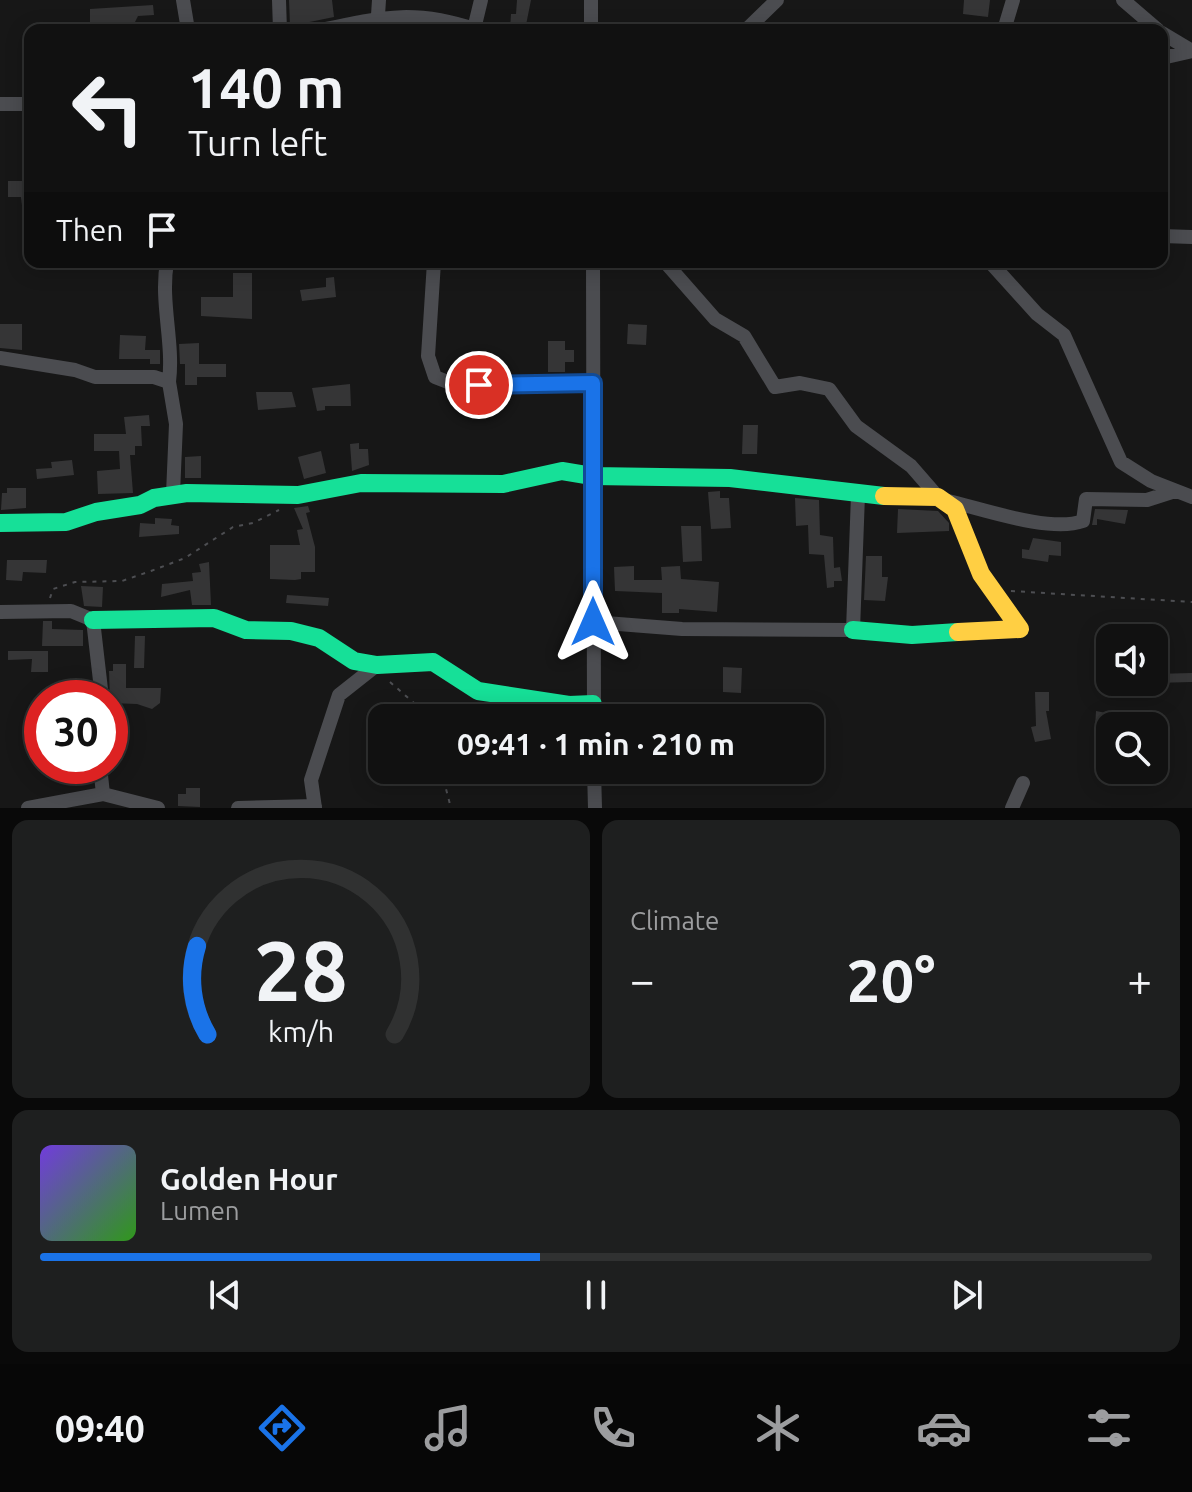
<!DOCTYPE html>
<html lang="en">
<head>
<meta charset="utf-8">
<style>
	:root { --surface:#111; --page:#1e1f1f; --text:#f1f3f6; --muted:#9c9d9f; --line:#303131; --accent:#1a73e8 }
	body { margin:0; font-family:Ubuntu,sans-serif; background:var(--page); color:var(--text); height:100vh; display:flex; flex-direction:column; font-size:30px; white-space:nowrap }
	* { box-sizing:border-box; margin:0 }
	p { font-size:26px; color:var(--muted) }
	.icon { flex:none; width:44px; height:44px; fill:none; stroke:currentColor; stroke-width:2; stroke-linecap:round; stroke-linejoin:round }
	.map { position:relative; height:808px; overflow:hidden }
	.details { display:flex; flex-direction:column; gap:12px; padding:12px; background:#090909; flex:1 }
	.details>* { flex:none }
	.banner { position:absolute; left:24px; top:24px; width:1144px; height:244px; border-radius:16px; box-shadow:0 4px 20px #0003,0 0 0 2px var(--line); background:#111; color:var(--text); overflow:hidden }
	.buttons { position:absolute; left:1096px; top:624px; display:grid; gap:16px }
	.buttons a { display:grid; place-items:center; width:72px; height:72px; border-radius:16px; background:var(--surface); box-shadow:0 4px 20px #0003,0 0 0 2px var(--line); font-size:40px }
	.speed { position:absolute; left:24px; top:680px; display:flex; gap:16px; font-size:40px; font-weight:700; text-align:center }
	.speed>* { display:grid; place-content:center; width:104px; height:104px; border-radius:50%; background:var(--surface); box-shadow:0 4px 20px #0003,0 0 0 2px var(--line); line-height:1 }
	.speed .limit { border:12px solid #d22; background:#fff; color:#111 }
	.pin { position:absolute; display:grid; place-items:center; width:68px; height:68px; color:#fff; margin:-34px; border:4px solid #fff; border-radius:50%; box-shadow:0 2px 8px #0007 }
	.me { position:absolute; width:88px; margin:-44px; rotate:0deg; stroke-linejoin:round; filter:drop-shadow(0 0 6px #0008) }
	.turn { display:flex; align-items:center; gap:28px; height:168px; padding:0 32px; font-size:36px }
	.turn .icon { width:104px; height:104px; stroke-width:2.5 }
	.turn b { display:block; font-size:56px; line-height:68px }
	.then { display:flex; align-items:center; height:76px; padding:0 32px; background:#0003; gap:16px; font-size:30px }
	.big { font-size:60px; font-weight:700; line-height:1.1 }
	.details .card { flex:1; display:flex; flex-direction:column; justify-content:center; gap:12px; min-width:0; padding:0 28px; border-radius:16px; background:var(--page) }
	.details .dial { align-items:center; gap:0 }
	.dial svg { height:208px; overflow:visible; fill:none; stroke:var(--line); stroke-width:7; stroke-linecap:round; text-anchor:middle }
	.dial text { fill:var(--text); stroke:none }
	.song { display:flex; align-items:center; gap:24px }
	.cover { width:96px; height:96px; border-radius:12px; background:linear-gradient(135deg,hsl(260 70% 55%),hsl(110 70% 35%)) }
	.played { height:8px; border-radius:4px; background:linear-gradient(90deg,var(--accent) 45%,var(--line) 45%) }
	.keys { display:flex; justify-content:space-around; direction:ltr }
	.heat { display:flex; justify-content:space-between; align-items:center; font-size:44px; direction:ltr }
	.details .tiles { flex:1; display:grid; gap:12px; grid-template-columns:1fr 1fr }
	.card:last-child { grid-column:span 2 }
	.trip { position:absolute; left:368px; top:704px; width:456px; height:80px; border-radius:16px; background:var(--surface); box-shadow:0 4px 20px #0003,0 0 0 2px var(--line); font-weight:700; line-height:80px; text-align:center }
	.dock { display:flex; height:128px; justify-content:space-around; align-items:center; background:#070707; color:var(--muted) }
	.dock .icon { width:56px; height:56px }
	.dock .on { color:var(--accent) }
	.dock b { font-size:36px; color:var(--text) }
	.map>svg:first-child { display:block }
</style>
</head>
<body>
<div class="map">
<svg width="1192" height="808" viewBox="0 0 1192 808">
	<rect width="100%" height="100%" fill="#171717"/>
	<path fill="#353536" d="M289,0h43l2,17 -44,9z
		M517,0h14l-6,30h-15l1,-16h5z
		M964,0h26l-2,17 -25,-3z
		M153,5l1,10 -16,1 -4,8 -44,4v-19z
		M8,181h16v6h6v34l-6,1 -3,-25h-13z
		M233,273h19v46l-51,-3v-19h32z
		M334,277l2,20 -34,4 -2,-11 26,-3v-9z
		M0,324h22v26l-22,-2z
		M628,324l19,1 -1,20 -19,-1z
		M120,335l26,1 -1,14h15v14h-10v-5h-31z
		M548,341h17v9h9v12h-9v10h-17z
		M199,343v21h27v13h-29v8h-12v-21h-5l-1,-20z
		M350,384l1,22h-26v4l-8,1 -5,-23z
		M256,392h36l4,15 -38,3z
		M149,415l1,11h-9l1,20h-7v9h-5l3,38 -35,1 -1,-23 23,-2 -1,-18h-25v-17h32l-2,-17z
		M743,425h15l-1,29h-15z
		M359,443v6h9l1,16 -17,6 -2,-27z
		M321,451l5,22 -22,6 -6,-22z
		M201,456v22h-16v-21z
		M72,460l2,15 -37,4 -1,-10 16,-1 -1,-6z
		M7,488h19v20l-25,2 1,-17h5z
		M720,491v7h9l2,30 -20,1 -3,-37z
		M795,498l24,2 1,35 13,2 1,31 6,-1 2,14h-8v6l-7,1 -3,-33 -15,-1 -1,-29 -12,1z
		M308,506l2,6 -4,1 9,34v25h-14v7l-6,1 -25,-1v-34h30l-3,-15 6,-1 -9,-21z
		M898,509l40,2 11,12v8l-52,2z
		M1095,509l33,1 -3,14 -28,-5v6h-5z
		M155,518l17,1 -1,6 8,1v8l-40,3 1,-14 15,1z
		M681,526h20l1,35 -19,1z
		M1033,538l28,4v14l-12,-1 -1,7 -26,-4v-9l7,1z
		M866,556h16v21h6l-3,24 -21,-1z
		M7,560h40l-1,13 -23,-1 -1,9 -16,-1z
		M209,562l2,43h-19l-2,-15 -29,7 1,-13 31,-3 -1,-8 9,-1 -2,-8z
		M634,566v14h28l-1,-13 19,-1 1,13 38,3 -2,30 -38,-3v4h-17v-20l-47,-2 -1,-24z
		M81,586l22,1 -1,20 -18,-1z
		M287,595l42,3 -1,8 -42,-3z
		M43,621h9v8l31,1v16h-41z
		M135,636h10l-1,32h-10z
		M8,651h40v21h-17l1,-13 -24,1z
		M113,664h13v24h35l-1,15 -8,6 -15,-5 -27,-1 -1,-32h4z
		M723,667l19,1 -1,25 -18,-1z
		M1192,673v9l-38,1v-9z
		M1035,692h14v19h-3l5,28 -16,3 -4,-15 5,-1z
		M1096,711l25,5 -1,10 -25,2z
		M186,788h14v19l-22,-1v-12h8z"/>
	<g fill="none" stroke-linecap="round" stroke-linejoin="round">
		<path stroke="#4d4e52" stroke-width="2" stroke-dasharray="4 6" stroke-linecap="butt" d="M1011,591l181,11
			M50,598l3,-9 22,-7 47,-1 29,-10 34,-13 48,-31 20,-4 26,-13
			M390,682l41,36
			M441,770l10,38"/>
		<path stroke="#4b4c50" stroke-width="14" d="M183,0l5,30
			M279,0l1,30
			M591,0v30
			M1123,0l35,30
			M474,29l7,-29
			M321,30c62,-13 94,-21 156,0
			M377,30l2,-30
			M746,30l31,-30
			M1004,30l9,-30
			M1162,33l30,18
			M1162,58l30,-7
			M0,104h30
			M1162,236l30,1
			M167,262c-7,40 7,80 2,120
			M434,262l-6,94 7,21 23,9 135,-3
			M593,262l1,456
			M665,262l50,57 29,17 31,51 25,-4 29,6 27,37 55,40 27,31
			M990,262l47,52 27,21 57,127 30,19 41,16
			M0,358l75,12 20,7h59l15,5 7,42 -3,70
			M948,501c35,8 102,32 135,20l3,-22 61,1 28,-9
			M0,612l71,-1 22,9 9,78
			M593,622l89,7 171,1 5,-135
			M100,766l3,28 55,14
			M594,770l1,38
			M28,808l75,-14
			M238,808l77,-2
			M315,808l-4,-28 28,-85 38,-30
			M1012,808l11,-25"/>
		<path stroke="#16e098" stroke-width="18" d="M0,523l66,-1 30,-10 44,-7 14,-7 33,-5 111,2 63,-12 142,1 59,-13 30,5 138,2 154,18
			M93,620l121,-2 32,12 45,1 28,7 35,23 23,4 56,-3 45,29 91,14 24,-1
			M853,630l59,5 46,-3"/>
		<path stroke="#ffcf43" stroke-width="18" d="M884,496l54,1 17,12 26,65 39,55 -62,3"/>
	</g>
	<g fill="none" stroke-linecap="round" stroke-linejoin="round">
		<defs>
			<path id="route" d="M479,385l114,-2v239"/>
		</defs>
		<use href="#route" stroke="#114b97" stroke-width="20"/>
		<use href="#route" stroke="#1a73e8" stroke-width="14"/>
	</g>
</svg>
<div class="buttons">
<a><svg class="icon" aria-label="sound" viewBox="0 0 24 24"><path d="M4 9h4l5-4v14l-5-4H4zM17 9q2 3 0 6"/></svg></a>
<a><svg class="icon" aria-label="search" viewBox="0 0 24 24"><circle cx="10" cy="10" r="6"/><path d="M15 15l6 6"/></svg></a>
</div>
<div class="speed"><div class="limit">30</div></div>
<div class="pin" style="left:479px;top:385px;background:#d93025"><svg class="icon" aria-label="arrive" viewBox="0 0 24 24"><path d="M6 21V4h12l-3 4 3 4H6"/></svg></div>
<svg class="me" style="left:593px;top:622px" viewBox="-20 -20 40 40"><path d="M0-17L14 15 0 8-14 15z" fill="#1a73e8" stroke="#fff" stroke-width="4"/></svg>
<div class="trip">09:41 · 1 min · 210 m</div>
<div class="banner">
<div class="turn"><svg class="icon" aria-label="left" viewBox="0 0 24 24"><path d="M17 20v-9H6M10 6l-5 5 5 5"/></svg><div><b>140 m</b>Turn left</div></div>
<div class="then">Then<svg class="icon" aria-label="arrive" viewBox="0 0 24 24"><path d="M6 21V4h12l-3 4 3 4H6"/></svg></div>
</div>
</div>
<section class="details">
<div class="tiles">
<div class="card dial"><svg viewBox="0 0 100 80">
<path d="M14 69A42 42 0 1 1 86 69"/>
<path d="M14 69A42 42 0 0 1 10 35" stroke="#1a73e8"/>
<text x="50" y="56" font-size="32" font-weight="700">28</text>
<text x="50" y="72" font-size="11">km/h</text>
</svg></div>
<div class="card"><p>Climate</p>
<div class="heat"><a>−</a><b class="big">20°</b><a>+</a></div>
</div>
<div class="card">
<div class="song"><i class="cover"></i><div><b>Golden Hour</b><p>Lumen</p></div></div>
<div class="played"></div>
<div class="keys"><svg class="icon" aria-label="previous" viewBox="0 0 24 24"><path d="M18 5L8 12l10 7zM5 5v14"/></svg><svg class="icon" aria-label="pause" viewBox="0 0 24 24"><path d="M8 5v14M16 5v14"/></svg><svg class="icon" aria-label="next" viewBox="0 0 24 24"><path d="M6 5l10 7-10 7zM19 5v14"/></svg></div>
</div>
</div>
</section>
<nav class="dock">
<b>09:40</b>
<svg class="icon on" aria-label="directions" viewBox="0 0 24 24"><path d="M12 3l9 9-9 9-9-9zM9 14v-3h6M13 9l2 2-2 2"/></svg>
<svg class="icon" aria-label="music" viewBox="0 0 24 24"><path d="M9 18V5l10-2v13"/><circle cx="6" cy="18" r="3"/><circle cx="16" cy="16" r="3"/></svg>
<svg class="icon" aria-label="phone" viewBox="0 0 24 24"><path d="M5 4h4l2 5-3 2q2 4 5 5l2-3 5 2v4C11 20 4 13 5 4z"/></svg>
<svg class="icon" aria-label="climate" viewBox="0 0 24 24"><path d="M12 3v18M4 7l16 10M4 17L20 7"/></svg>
<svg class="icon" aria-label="car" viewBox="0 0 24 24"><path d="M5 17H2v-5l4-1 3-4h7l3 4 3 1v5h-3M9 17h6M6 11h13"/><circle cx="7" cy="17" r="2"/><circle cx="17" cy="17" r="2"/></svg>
<svg class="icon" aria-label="filters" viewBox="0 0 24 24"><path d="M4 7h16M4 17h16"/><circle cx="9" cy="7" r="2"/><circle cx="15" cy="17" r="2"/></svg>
</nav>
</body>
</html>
